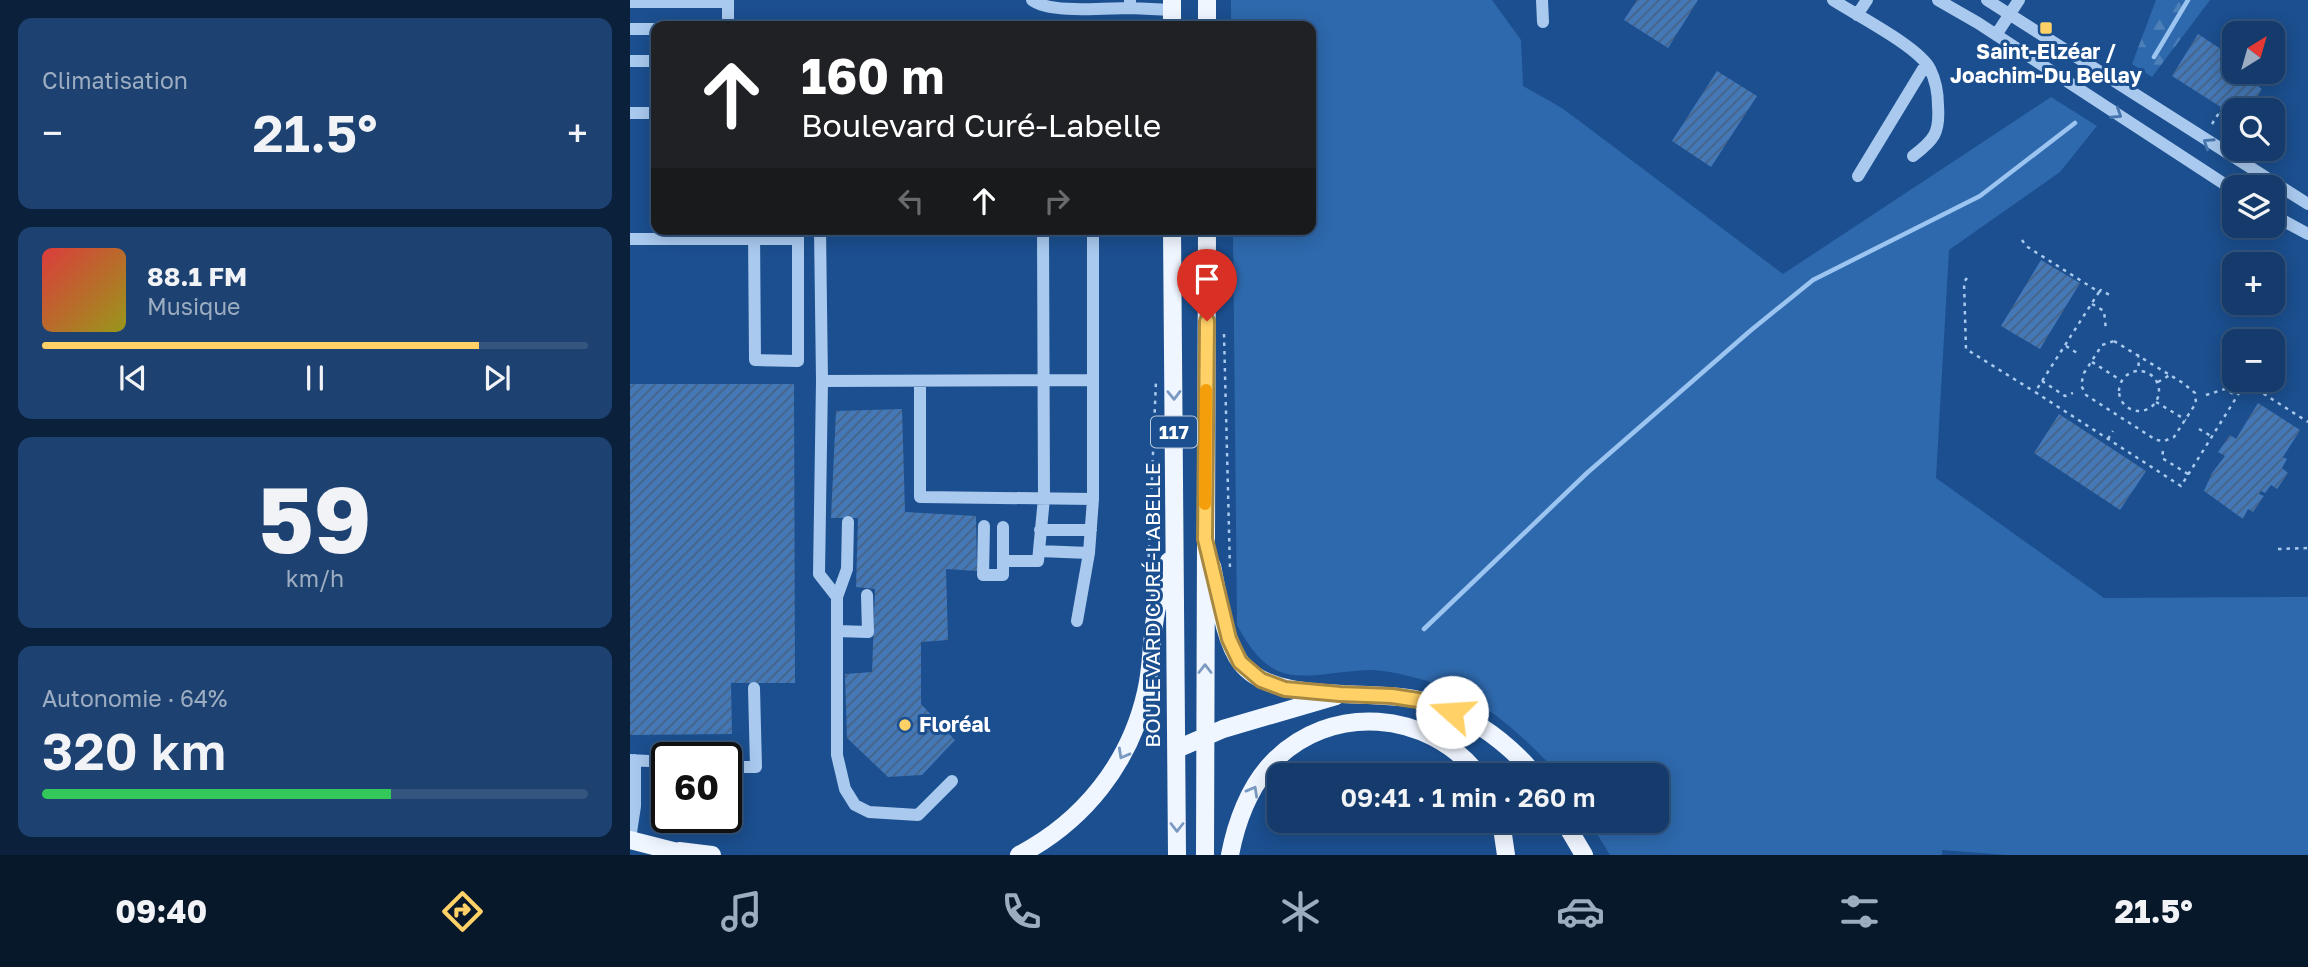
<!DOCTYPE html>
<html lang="fr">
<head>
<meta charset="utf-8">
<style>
	:root { --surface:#143b6b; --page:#1d4271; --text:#f1f3f6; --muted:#9dadc1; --line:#33557e; --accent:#ffd166 }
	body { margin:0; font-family:"Golos Text",sans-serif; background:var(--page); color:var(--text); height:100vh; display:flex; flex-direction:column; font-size:26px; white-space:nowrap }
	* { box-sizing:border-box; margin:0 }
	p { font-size:23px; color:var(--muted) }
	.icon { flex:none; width:38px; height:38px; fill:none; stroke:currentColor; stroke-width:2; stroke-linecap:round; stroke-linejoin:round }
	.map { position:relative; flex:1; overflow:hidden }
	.panel { display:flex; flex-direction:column; gap:18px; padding:18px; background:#0b203b; width:630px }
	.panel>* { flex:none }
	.guide { position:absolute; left:21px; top:21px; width:665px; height:214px; border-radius:14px; box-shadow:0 4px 18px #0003,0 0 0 2px var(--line); background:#202124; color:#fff; overflow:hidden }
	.needle { width:46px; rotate:37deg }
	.fabs { position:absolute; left:1592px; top:21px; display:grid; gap:14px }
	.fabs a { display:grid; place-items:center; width:63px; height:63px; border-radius:14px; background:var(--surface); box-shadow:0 4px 18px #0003,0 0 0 2px var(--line); font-size:35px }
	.speed { position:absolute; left:21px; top:742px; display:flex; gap:14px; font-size:35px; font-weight:700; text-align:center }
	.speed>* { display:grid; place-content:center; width:91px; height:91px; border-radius:50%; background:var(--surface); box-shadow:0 4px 18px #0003,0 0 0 2px var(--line); line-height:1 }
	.speed .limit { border:4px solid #111; border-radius:10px; background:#fff; color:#111 }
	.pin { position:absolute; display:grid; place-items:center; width:60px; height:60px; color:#fff; margin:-72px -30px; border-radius:50% 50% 50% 0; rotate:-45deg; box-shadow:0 0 7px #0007 }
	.pin .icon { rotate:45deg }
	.me { position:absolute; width:77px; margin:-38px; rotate:289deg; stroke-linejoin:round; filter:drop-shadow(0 0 5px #0008) }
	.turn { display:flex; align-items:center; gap:24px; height:147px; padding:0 35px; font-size:32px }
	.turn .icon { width:91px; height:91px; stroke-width:2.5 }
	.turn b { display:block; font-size:49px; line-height:60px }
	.lanes { display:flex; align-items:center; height:66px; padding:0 35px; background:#0003; justify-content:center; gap:35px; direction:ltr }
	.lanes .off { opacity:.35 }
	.big { font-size:52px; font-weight:600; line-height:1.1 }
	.panel .widget { flex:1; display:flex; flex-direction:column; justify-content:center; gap:10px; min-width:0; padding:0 24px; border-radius:14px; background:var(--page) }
	.panel .dial { align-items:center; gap:0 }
	.dial b { font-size:91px; line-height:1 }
	.song { display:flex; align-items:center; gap:21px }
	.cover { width:84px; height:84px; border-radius:10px; background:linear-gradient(135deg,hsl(0 70% 55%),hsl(60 70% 35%)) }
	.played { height:7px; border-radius:4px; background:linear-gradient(90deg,var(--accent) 80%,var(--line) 80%) }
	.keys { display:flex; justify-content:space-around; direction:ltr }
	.heat { display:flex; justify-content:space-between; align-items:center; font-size:38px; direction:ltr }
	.charge { height:10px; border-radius:5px; background:linear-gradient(90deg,#34c759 64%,var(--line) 0) }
	.trip { position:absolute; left:637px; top:763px; width:402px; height:70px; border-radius:14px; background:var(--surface); box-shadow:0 4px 18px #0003,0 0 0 2px var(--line); font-weight:600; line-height:70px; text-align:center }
	.tab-bar { display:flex; height:112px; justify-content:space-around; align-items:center; background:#08182b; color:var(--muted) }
	.tab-bar .icon { width:49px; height:49px }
	.tab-bar .active { color:var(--accent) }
	.tab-bar b { font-size:32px; color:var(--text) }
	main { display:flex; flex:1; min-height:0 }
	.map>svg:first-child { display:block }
</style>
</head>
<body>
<main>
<section class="panel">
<div class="widget"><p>Climatisation</p>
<div class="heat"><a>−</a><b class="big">21.5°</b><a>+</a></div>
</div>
<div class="widget">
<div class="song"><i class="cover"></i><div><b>88.1 FM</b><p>Musique</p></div></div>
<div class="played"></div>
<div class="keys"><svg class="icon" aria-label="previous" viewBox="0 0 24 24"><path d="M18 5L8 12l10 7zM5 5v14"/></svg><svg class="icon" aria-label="pause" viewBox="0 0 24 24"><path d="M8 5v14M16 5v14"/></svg><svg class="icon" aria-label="next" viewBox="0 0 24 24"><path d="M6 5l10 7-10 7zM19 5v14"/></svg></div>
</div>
<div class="widget dial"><b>59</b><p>km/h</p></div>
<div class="widget"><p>Autonomie · 64%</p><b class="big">320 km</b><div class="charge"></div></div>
</section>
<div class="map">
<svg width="1678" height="855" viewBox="0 0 1678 855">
	<defs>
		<pattern id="forest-firs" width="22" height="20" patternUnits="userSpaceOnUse" patternTransform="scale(1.75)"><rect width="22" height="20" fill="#2e69ad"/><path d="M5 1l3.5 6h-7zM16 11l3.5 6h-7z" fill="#4d80b9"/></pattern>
		<pattern id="building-hatch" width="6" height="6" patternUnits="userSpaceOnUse" patternTransform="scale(1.75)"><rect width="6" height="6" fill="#4478b7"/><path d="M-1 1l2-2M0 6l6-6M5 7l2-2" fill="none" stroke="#486282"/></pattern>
	</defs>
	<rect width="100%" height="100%" fill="#1b4f8f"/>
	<path fill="#2e69ad" d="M601,0h261l29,40 2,46 39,22 221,166 268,-177 46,29 -37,46 -111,78 -13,228 168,120 204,-1v258h-302l-64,-5v5h-332l-21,-34h68v-46h-97c-42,-44 -82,-83 -144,-97 -14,-4 -33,-8 -47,-8 -65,3 -95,25 -132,-45l-4,-396h78v-203h-80z"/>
	<path fill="url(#forest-firs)" d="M1526,0h54l-58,77 -20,-13z"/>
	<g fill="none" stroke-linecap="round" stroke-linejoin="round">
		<path stroke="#9cc4f0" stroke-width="4.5" d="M1524,57l34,-57
			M794,629l163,-156 163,-142 63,-51 167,-84 95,-73"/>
	</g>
	<path fill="url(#building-hatch)" d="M1007,0h61l-30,48 -44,-28z
		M1568,34l29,19 2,-3 6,4v18h24l-7,10 10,7 -13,21h-14v6l-63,-40z
		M1087,71l40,25 -46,71 -39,-26z
		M1411,260l39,23 -40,66 -39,-23z
		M0,384h164l1,299h-64l1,51 -102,1z
		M1628,403l42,27 -17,27 4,2 -5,9 6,5 -11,16 -6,-4 -6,8 -4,-2 -2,3 5,2 -11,16 -5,-3 -5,10 -39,-28 8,-18 13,-17 -7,-4 12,-17 6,4z
		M272,409l3,103 71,4 1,55 -31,-2 2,71 -27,2v62l34,36 -33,35 -34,2 -41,-39 -2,-64 27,-2 3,-83 -19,-2 2,-69h-27l5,-107z
		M1429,414l87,57 -26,39 -86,-57z"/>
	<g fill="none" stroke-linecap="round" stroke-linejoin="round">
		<path stroke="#a9c9ee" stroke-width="2.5" stroke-dasharray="3.5 5" stroke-linecap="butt" d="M1590,112l15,10
			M1582,124l10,-16
			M1392,240l4,6 73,46 -64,100 146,94 65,-104
			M1337,278l-3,4 2,67 69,43
			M1469,292l2,-2 12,7
			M1462,304l12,7 2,19
			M594,334l6,235
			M1484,341l69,42 12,10 1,10 -22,34 -10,4 -8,-1 -70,-45 -5,-10 3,-12 18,-28z
			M1436,346l11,7
			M1508,354l1,17
			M1462,362l30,19
			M1489 391a20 20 0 1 1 40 0a20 20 0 1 1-40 0Z
			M1604,375h1
			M1612,380l66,42
			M1412,381l23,15 8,-3
			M1528,382l12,-7
			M1576,395l19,-6 12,7
			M1526,402l30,18
			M1569,429l12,7
			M1478,439l5,-8
			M1533,451l-1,7 26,16
			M1648,549l30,-1
			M518,574l8,-193"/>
		<path stroke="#a9c9ee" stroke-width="12" d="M98,0v26
			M402,0c18,14 74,8 98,8
			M500,0v8l42,2
			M912,0l1,22
			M1203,0c23,15 86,47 97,69 6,12 8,24 8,37 2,27 -4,34 -25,50
			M1308,0l40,23 257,168
			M1357,0l321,204
			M0,2h98
			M1227,15l10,-15
			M0,29h26
			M1366,35l23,-35
			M0,61h26
			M0,113h26
			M1228,176l68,-112
			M1643,215l35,19
			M124,229l1,131 43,1v-132
			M190,229l2,152 271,-1
			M0,239h168
			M192,381l-3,193 18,23v158l8,34 10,16 14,7 49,3 34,-34
			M290,382v115l173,2v-270
			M354,526l-1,49h20v-14
			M373,527v34h35l6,-63 -1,-269
			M410,530h51
			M409,551l50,2 4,-54
			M207,597l10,-28 1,-47
			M447,621l12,-68
			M207,631l31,1 -1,-37
			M0,760l37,2
			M96,767h30l-2,-79
			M0,839l5,-33v-46"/>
		<path stroke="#f0f6ff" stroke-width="18" d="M577,0v26
			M542,26v-26
			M542,229l5,626
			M582,566c6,28 12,75 29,97 33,42 124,26 174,36 47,10 89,39 120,76
			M547,749l46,-20 113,-33
			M871,821l5,34
			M934,821l20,34
			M0,840l59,15
			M49,851l33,4
			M389,855c65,-34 111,-92 127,-163 6,-25 5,-50 9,-74 3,-19 10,-39 14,-57
			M575,855l2,-626
			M600,855c6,-32 19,-68 42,-92 58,-61 156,-53 207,12"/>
	</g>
	<defs><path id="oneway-chevron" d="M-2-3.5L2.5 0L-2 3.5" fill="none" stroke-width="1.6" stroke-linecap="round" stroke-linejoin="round" transform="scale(1.75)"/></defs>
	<g stroke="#4674ac">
		<use href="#oneway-chevron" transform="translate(1487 114) rotate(33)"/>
		<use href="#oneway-chevron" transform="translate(1578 143) rotate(-147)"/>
	</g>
	<g stroke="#7b9ac1">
		<use href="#oneway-chevron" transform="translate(544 395) rotate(89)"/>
		<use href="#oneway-chevron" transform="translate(575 669) rotate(-90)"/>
		<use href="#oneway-chevron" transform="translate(493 754) rotate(119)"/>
		<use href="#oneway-chevron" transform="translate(623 791) rotate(-61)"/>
		<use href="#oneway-chevron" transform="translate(547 827) rotate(90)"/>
	</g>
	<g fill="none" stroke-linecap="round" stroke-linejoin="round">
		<defs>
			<path id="route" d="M577,321l-2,218 24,100 11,23 21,18 24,9 55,5 52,2 26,4 34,12"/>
		</defs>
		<use href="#route" stroke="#a68842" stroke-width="18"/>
		<use href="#route" stroke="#ffd166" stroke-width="12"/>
		<path stroke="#f59e0b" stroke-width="12" d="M575,504l1,-114"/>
	</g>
	<g fill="#ffd166" stroke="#1b4f8f" stroke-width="2.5">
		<rect x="1409" y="21" width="14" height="14" rx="3.5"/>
		<circle cx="275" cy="725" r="7"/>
	</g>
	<g text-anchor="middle" stroke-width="6" stroke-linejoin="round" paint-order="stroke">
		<rect fill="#1b4f8f" stroke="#bbcadd" stroke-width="2" x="521" y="416.5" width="46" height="31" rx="5"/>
		<g font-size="19" font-weight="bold" fill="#fff">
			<text x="544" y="439">117</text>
		</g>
		<g font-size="21" font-weight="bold" fill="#fff" stroke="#1b4f8f">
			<text x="1416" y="59">Saint-Elzéar /<tspan x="1416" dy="24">Joachim-Du Bellay</tspan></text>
			<text x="289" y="732" text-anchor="start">Floréal</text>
		</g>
		<g font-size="21" fill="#fff" stroke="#1b4f8f">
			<text transform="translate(523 605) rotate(-90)" y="7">BOULEVARD CURÉ-LABELLE</text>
		</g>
	</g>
</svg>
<div class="fabs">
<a><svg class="needle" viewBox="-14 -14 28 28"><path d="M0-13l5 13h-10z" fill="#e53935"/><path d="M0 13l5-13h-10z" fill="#9dadc1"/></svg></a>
<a><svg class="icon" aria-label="search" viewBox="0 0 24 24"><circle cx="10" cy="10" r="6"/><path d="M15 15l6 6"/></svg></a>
<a><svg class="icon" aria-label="layers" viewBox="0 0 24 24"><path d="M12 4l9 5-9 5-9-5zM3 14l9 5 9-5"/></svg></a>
<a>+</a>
<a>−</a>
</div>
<div class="speed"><div class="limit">60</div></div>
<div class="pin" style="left:577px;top:321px;background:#d93025"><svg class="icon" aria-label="arrive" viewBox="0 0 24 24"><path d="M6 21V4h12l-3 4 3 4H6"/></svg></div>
<svg class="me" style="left:822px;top:712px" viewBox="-20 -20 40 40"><circle r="19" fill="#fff"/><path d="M0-13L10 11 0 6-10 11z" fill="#ffd166"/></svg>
<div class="trip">09:41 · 1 min · 260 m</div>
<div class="guide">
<div class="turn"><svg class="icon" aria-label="ahead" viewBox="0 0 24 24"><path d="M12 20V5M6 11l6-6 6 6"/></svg><div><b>160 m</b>Boulevard Curé-Labelle</div></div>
<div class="lanes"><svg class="icon off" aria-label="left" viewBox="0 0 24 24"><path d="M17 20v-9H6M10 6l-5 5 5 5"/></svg><svg class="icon" aria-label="ahead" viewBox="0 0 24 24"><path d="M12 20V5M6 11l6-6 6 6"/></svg><svg class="icon off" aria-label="right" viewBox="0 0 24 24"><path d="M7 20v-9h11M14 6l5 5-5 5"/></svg></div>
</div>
</div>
</main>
<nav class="tab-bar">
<b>09:40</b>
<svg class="icon active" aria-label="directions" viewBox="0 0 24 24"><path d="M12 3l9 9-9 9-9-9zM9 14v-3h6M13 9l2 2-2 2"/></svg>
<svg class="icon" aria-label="music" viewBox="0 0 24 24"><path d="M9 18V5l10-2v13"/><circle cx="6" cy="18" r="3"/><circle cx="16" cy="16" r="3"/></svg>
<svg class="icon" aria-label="phone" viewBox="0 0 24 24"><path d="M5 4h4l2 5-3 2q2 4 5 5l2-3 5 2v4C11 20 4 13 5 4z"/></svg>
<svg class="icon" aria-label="climate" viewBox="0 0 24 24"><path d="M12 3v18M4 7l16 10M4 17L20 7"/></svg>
<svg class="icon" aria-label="car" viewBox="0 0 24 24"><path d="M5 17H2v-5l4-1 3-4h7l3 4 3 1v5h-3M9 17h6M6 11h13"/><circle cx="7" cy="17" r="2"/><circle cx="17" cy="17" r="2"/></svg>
<svg class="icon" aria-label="filters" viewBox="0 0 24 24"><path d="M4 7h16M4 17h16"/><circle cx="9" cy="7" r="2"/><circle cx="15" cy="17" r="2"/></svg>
<b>21.5°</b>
</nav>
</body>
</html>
